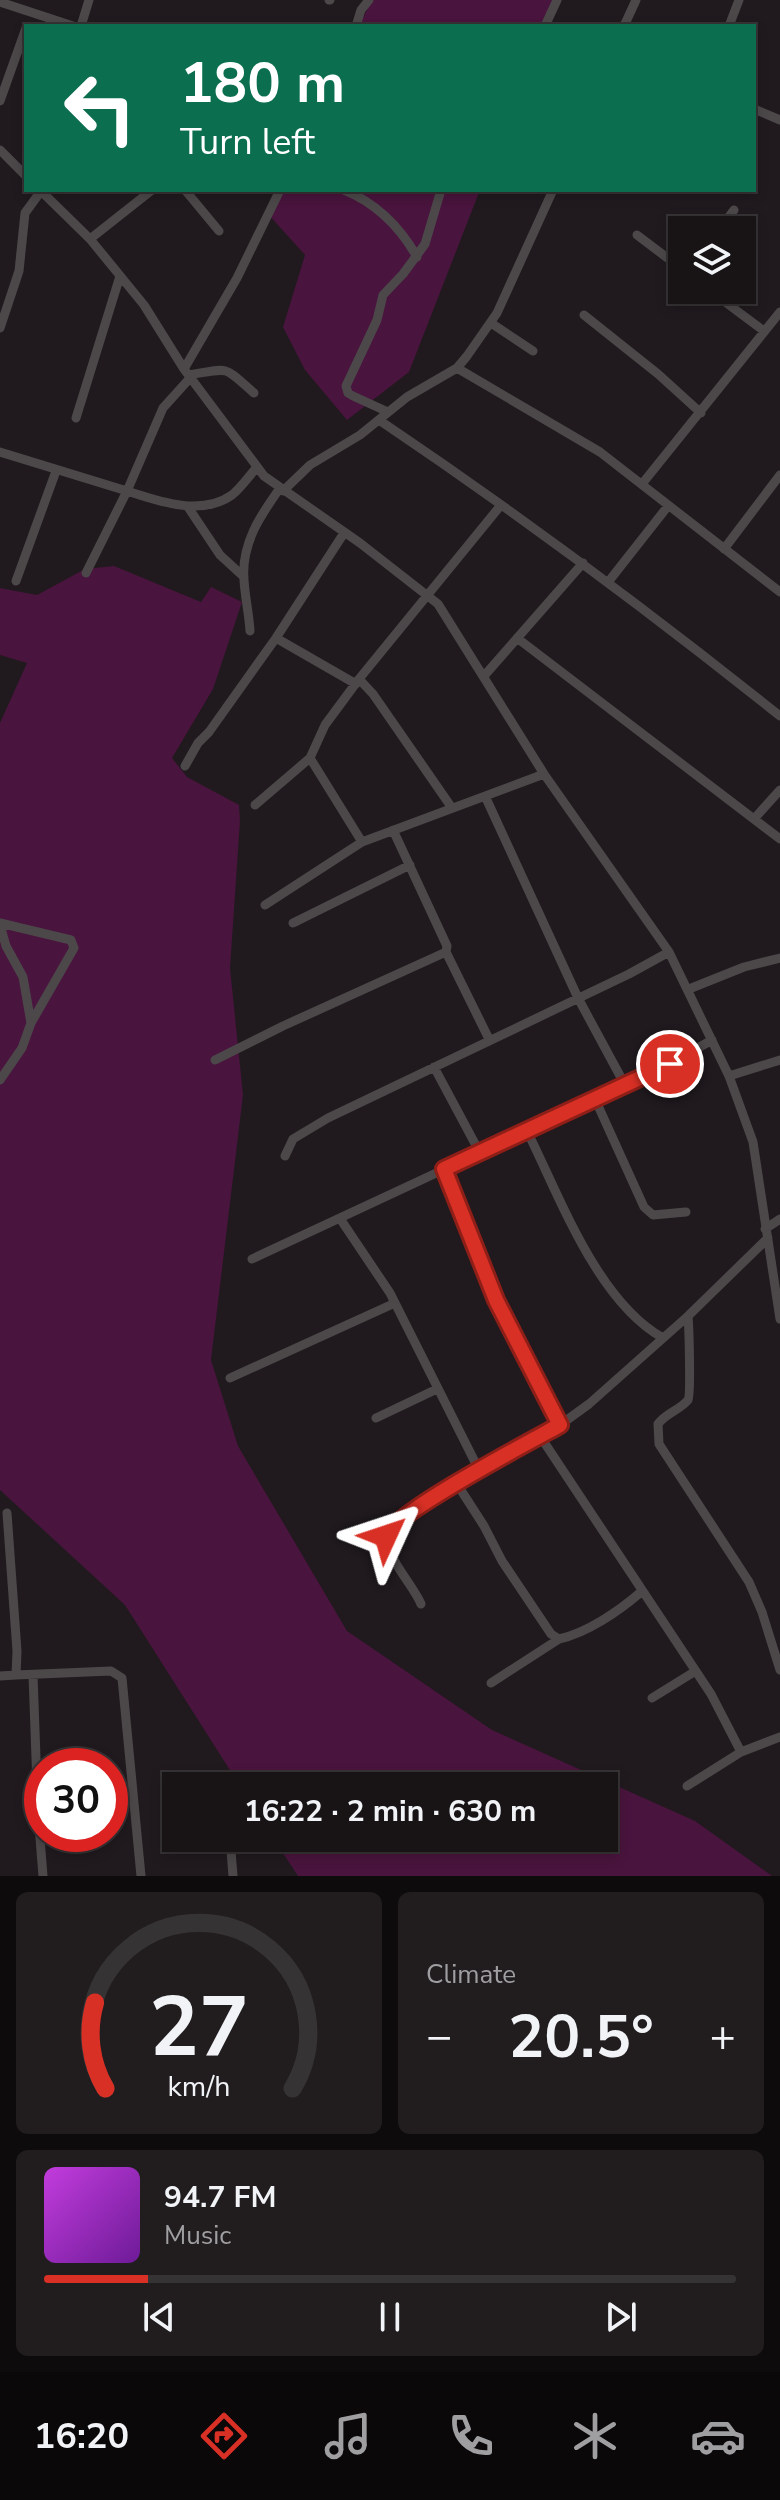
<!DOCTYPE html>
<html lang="en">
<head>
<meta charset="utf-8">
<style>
	:root { --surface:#181416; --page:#211d1f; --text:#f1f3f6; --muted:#9f9ea1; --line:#363335; --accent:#d93025 }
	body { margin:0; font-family:"Nunito Sans",sans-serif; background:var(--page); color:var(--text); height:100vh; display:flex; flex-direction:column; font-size:30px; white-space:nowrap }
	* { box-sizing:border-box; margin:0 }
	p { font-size:26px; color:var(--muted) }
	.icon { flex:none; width:44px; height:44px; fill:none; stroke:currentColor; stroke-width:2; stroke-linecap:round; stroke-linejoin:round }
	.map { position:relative; height:1876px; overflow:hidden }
	.panel { display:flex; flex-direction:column; gap:16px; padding:16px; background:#0d0b0c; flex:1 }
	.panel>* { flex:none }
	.top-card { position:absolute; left:24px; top:24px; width:732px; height:168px; border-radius:0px; box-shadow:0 4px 12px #0003,0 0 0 2px var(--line); background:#0b6e4f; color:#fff; overflow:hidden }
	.buttons { position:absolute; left:668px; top:216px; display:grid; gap:16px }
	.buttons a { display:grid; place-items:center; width:88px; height:88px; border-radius:0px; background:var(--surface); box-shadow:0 4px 12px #0003,0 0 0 2px var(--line); font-size:40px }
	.speed { position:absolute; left:24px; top:1748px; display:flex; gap:16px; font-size:40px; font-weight:700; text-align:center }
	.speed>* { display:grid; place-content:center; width:104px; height:104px; border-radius:50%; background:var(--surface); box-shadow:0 4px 12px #0003,0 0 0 2px var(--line); line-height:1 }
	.speed .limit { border:12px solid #d22; background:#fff; color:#111 }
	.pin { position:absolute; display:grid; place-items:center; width:68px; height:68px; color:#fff; margin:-34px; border:4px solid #fff; border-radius:50%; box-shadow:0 2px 8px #0007 }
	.me { position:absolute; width:88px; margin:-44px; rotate:48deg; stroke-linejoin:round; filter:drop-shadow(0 0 6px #0008) }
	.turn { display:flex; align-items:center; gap:28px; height:168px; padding:0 24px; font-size:36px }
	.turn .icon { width:104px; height:104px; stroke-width:2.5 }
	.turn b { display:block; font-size:56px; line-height:68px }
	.big { font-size:60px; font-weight:700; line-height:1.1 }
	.panel .widget { flex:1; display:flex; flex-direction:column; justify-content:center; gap:12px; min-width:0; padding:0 28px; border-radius:12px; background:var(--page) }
	.panel .dial { align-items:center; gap:0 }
	.dial svg { height:208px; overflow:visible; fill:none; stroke:var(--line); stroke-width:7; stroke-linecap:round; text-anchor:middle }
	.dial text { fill:var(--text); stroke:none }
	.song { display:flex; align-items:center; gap:24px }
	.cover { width:96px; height:96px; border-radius:12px; background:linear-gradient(135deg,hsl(290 70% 55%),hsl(280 70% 35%)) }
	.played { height:8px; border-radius:4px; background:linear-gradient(90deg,var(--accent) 15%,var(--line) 15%) }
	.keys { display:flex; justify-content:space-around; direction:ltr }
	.heat { display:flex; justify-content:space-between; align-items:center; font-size:44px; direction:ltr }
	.panel .tiles { flex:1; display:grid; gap:16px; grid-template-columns:1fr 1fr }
	.widget:last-child { grid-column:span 2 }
	.trip { position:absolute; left:162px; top:1772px; width:456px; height:80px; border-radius:0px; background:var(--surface); box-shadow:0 4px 12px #0003,0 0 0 2px var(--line); font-weight:700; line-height:80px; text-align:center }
	.tab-bar { display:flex; height:128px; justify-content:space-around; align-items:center; background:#0a0809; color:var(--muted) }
	.tab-bar .icon { width:56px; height:56px }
	.tab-bar .current { color:var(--accent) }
	.tab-bar b { font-size:36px; color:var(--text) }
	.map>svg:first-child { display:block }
</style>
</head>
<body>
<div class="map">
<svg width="780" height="1876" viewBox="0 0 780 1876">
	<rect width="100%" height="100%" fill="#201a1e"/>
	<path fill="#49143d" d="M372,0h187l-11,26h-189z
		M280,190h200l-71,182 -62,48 -42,-50 -22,-43 22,-72 -37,-41z
		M114,566l87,36 10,-15 31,15 -29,87 -41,69 15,19 52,28 1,16 -10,147 13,127 -32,265 27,86 109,185 145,99 203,91 77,55h-474l-25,-38h331v-52h-364l-115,-181 -125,-115v-767l27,-60 -27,-8v-67l37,7 48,-26z"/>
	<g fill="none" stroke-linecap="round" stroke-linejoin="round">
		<path stroke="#4c484a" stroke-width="9" d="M329,0h1
			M0,2l73,24
			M81,26l8,-26
			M356,26l5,-16 8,-10
			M545,26l12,-26
			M624,26l12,-26
			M729,26l10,-26
			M0,101l26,-73
			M754,109l26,11
			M0,150l26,26
			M40,190l50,49 54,66 40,64 80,107 96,67 78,61 106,170 125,178 60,124 24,66 27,177
			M185,190l34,41
			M344,190c32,13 56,37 73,67
			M719,230l15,-20
			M637,235l45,34
			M90,239l62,-49
			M709,290l55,41
			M584,315l74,59 43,39
			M491,323l42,28
			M0,328l19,-57 6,-58 16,-22
			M457,368l143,84 180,140
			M184,369l53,-91 43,-88
			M189,375c42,-7 33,-10 65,18
			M388,412l-35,-16 -5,-3 -2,-7 31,-66 6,-25 20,-21 22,-30 16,-54
			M76,418l44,-142
			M379,420c138,93 271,192 401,296
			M0,452l127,39 36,-83 27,-30
			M642,484l138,-172
			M283,491l27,-26 50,-30 47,-38 50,-29 10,-12 30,-43 56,-123
			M188,507l32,48 24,22
			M724,549l56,-74
			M86,573l41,-82c31,10 74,26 105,4 9,-7 17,-19 25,-28
			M16,581l40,-110
			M609,581l59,-75
			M250,631c-1,-17 -5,-34 -6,-51 -3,-36 16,-64 36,-92
			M276,638l80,46
			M517,638l263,201
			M484,676l99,-113
			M359,679l14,15 79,114
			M310,758l52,84
			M185,766l13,-23 11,-11 67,-94 68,-105
			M485,796l93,202 47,87
			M255,805l55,-47 15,-33 34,-46 142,-174
			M754,819l26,-29
			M265,905l97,-63 182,-68
			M0,923l71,17 3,8 -43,75 -9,25 -22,32
			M293,923l117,-58
			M0,925l6,21 17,31 8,46
			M446,952l43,87
			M689,989l55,-22 36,-9
			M215,1060l68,-34 163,-74 1,-6 -54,-116
			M434,1067l46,86
			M729,1076l51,-16
			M595,1099l49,108 9,8 33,-3
			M527,1131c33,66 70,170 136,207
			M285,1156l8,-17 35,-21 301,-144 40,-22
			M444,1169l52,131 64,125
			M341,1220l49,73 89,177
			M765,1229l15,-10
			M252,1259l418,-195 42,-24
			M688,1316c1,12 3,79 0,84 -8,10 -22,13 -30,24l1,20 90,138 13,30 18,58
			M230,1378l165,-75
			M376,1418l61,-29
			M540,1436l171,258 30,58 39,-15
			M457,1484l27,42 18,35 49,73 8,5c28,-6 60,-28 82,-47
			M421,1604c-8,-20 -41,-52 -33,-74l51,-37 121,-68 29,-21 99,-88 80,-78
			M16,1675l95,-4 11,7 19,198
			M33,1675l5,138 5,63
			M0,1676l16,-1 1,-24 -10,-138
			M491,1683l68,-44
			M652,1698l42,-26
			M687,1786l54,-34
			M230,1838l3,38"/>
	</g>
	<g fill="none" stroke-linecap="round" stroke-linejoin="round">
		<defs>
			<path id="route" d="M386,1536c8,-23 145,-95 174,-111l-64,-125 -52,-131 226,-105"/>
		</defs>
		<use href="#route" stroke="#8d1f18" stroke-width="20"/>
		<use href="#route" stroke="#d93025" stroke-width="14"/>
	</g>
</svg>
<div class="buttons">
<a><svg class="icon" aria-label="layers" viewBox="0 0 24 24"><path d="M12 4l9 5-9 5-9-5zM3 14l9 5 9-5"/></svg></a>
</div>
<div class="speed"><div class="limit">30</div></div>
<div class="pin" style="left:670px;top:1064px;background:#d93025"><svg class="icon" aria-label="arrive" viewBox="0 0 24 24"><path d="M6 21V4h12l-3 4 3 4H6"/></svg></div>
<svg class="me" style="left:386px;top:1536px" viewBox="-20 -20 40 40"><path d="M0-17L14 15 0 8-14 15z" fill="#d93025" stroke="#fff" stroke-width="4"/></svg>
<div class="trip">16:22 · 2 min · 630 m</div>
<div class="top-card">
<div class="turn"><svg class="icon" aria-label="left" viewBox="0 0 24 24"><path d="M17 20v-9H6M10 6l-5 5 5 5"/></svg><div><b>180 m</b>Turn left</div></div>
</div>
</div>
<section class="panel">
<div class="tiles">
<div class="widget dial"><svg viewBox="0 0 100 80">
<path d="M14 69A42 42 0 1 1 86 69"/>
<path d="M14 69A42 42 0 0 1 10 36" stroke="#d93025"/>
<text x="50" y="56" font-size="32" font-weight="700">27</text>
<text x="50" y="72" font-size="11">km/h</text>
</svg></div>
<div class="widget"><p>Climate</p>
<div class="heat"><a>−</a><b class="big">20.5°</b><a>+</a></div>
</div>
<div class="widget">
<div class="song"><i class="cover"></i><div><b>94.7 FM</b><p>Music</p></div></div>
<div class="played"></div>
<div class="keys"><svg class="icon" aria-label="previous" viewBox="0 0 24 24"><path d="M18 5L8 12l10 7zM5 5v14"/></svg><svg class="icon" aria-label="pause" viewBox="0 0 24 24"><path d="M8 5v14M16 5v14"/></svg><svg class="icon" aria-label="next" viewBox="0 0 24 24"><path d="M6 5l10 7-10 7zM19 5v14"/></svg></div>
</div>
</div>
</section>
<nav class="tab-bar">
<b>16:20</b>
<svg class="icon current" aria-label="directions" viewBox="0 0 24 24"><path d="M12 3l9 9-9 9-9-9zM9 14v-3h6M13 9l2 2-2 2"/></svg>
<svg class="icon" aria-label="music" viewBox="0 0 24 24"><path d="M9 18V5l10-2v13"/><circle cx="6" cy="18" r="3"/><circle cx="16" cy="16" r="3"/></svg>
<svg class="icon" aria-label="phone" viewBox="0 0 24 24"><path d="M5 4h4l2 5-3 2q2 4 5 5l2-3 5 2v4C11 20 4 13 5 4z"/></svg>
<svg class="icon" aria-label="climate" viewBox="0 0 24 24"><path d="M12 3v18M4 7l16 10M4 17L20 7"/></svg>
<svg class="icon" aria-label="car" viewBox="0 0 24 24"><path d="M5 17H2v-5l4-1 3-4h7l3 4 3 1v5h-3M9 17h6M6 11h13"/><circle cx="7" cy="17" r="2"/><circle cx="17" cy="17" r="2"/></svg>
</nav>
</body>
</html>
